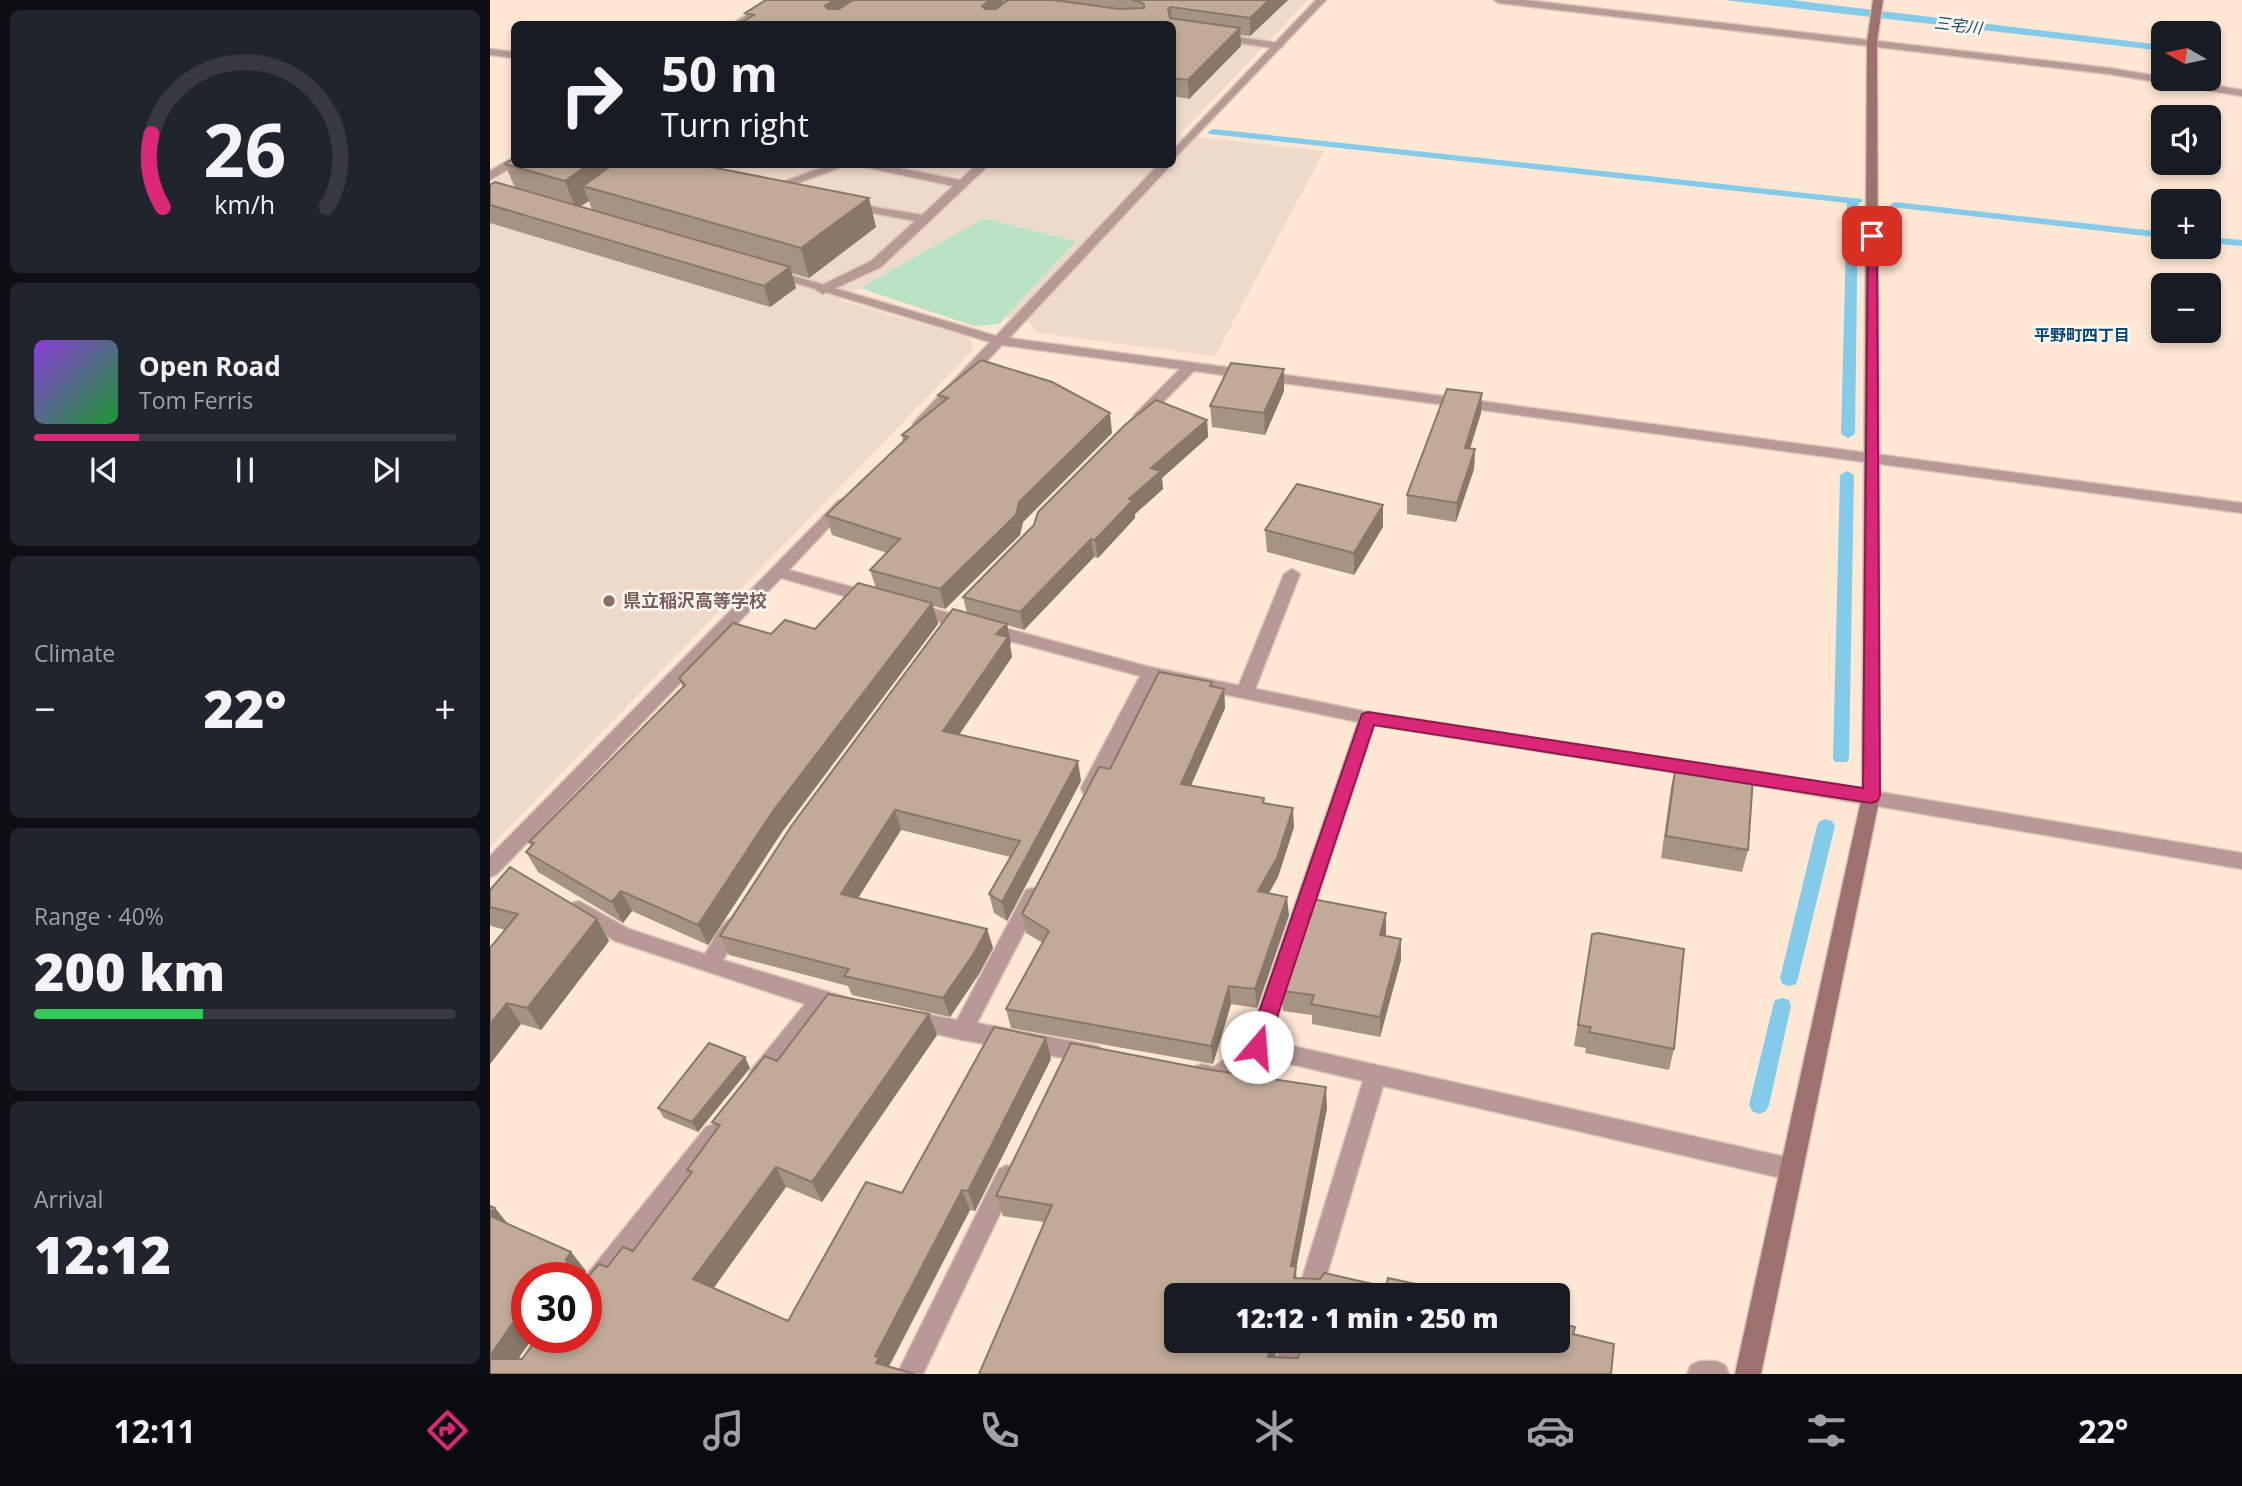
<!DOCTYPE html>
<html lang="en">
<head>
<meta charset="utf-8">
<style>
	:root { --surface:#171b24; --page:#20242c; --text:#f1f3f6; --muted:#9ea1a6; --line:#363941; --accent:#db2777 }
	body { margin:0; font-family:"Open Sans","Noto Sans JP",sans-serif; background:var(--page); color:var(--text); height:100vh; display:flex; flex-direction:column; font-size:26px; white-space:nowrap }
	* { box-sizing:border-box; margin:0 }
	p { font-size:23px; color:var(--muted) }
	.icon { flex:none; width:38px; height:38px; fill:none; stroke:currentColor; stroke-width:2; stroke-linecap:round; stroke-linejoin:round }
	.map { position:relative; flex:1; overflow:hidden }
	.drawer { display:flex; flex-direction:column; gap:10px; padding:10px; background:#0d0f14; width:490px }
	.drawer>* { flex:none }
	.hud { position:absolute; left:21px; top:21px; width:665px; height:147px; border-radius:10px; box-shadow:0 4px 10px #0003; background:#171b24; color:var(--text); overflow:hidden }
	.needle { width:46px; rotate:279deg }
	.tools { position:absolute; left:1661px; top:21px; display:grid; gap:14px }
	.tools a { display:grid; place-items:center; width:70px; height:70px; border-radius:10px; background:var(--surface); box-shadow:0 4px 10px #0003; font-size:35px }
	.speed { position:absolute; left:21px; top:1262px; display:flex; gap:14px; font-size:35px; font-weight:700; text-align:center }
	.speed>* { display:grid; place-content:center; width:91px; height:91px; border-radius:50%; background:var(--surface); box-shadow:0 4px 10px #0003; line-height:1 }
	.speed .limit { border:10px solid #d22; background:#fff; color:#111 }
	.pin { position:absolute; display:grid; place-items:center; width:60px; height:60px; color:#fff; margin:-30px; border-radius:14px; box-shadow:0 4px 10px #0006 }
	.me { position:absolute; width:77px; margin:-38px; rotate:18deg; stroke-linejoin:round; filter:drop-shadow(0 0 5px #0008) }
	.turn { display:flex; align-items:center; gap:24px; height:147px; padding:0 35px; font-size:32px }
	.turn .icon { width:91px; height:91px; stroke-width:2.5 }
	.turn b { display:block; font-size:49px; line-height:60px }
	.big { font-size:52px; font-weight:800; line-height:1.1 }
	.drawer .widget { flex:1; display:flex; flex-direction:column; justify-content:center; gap:10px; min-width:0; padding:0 24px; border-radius:10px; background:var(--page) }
	.drawer .dial { align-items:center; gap:0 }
	.dial svg { height:182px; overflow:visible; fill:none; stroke:var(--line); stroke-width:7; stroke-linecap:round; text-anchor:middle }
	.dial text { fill:var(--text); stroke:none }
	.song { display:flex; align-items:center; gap:21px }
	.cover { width:84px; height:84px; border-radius:10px; background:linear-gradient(135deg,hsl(270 70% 55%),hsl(130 70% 35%)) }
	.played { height:7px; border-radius:4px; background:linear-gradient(90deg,var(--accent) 25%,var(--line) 25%) }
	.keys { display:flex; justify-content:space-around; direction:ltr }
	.heat { display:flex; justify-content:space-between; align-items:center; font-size:38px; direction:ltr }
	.charge { height:10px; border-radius:5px; background:linear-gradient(90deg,#34c759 40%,var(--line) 0) }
	.trip { position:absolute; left:674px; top:1283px; width:406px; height:70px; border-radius:10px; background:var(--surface); box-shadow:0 4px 10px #0003; font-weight:800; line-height:70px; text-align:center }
	.tab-bar { display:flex; height:112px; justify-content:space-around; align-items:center; background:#090b0e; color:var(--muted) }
	.tab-bar .icon { width:49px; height:49px }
	.tab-bar .on { color:var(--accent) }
	.tab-bar b { font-size:32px; color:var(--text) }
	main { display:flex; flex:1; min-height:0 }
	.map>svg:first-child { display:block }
</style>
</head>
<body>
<main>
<section class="drawer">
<div class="widget dial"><svg viewBox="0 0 100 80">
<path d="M14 69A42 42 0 1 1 86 69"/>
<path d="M14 69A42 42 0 0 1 9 37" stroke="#db2777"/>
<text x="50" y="56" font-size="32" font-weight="700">26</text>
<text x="50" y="72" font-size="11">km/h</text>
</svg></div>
<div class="widget">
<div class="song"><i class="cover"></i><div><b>Open Road</b><p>Tom Ferris</p></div></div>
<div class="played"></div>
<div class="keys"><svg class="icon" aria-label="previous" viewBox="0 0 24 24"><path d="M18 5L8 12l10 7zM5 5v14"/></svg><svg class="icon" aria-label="pause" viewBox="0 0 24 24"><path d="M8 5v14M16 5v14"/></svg><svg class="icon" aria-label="next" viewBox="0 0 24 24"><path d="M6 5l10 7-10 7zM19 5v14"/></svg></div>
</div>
<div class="widget"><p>Climate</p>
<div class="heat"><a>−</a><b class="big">22°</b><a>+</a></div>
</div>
<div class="widget"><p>Range · 40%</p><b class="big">200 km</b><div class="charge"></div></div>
<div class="widget"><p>Arrival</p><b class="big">12:12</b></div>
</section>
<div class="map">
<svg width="1752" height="1374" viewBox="0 0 1752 1374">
	<rect width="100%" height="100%" fill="#fee7d3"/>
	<path fill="#eddacb" d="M290,0h528l-129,135 145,16 -109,205 -177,-23 -8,-10 -25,-6 71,-76 -92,-23 -145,82 122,35 10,5 2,10 -483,497v-664l30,-19h652v-140z"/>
	<path fill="#bae2c7" d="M494,218l92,23 -77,83 -25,2 -114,-38z"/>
	<path fill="#84cbea" d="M1234,0h67l371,45 1,6z"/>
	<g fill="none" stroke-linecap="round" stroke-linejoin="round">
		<path fill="#84cbea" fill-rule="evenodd" d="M723,129l649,70 1,2 -5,3 -3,230 -7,4 -7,-4 6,-231 -638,-69 -1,-2z
			M1405,202l268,30v6l-272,-31 -1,-2z
			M1718,237l34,3v6l-34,-3z
			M1357,471l7,4 -5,283 -2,4h-12l-2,-4 7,-283z
			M1336,819l6,2 3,5 -37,152 -2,6 -7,2 -7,-2 -2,-6 37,-152 3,-5z
			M1292,998l7,2 2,6 -22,99 -3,6 -7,3 -7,-3 -3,-6 24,-99 2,-6z"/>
		<defs>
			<path id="lane" d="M682,27l106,16 5,3 -5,3 -106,-16z
				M341,164h19l-76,28 -10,-3z
				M360,164h28l82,16 17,-16h13l-109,103 -58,27 -7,-4 2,-3 53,-26 44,-40 -70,-13v-6l77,13 31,-29z
				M802,569l8,5 -46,118 -3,4h-12l-3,-4 48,-118z
				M1210,1361h16l9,4 4,9h-42l4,-9z"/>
			<path id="street" d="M281,0h12l-40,24h-11z
				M826,0h10l-154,161v-10z
				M1004,0h31l584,68 133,22v6l-133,-22 -610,-71z
				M0,49l24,3v6l-24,-3z
				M24,157l3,7 -27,16v-9z
				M669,164h13l-163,174 1233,165v10l-1048,-142 -49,49h-10l-2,-3 2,-3 45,-45 -178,-24 -77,82h-10l-2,-3 2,-3 75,-79 -224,-68 6,-4 5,1 219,65z
				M353,499l5,2 3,3 -3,3 -59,63 89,24 2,4 -2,4 -6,2 -91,-26 -284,296 -7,3v-21l348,-355z
				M422,603l238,64 218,45 336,52 2,5 -2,5 -7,2 -323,-51 -104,316 520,117 8,4 3,7 -3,7 -8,4 -407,-94 -62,209h-24l66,-214 -103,-24 -43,30 -23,-6 -3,-7 3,-7 8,-3 12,3 34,-26 110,-319 -203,-42 -58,113h-14l-2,-5 59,-112 -234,-63 -2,-4 2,-4z
				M1241,767l511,86v16l-511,-88 -7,-2 -2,-5 2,-5z
				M543,888l7,2 3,6 -66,127 115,22 8,2 3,7 -3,7 -8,2 -130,-23 -59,-14 -4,-6 4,-6 7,-3 47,9 69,-130z
				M89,901l50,28 76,25c9,-14 20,-43 38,-37l3,6 -23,37 122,37 7,3 4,6 -4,6 -7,3 -20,-5 -58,74 -8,3 -8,-3 -3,-7 3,-7 54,-66 -190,-63 -43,-26 -3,-6 3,-6z
				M224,1124l8,3 3,7 -3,7 -127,161 -9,4v-28h-2l122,-151z
				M517,1165l8,4 3,7 -95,198h-26l102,-205z
				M792,1340h25l-9,34h-26z"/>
			<path id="secondary" d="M1383,0h10l-6,42 3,754 -119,578h-26l127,-578 5,-754z"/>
		</defs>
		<use href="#lane" stroke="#d9c5b3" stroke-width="3"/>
		<use href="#street" stroke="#d9c5b3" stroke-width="3"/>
		<use href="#secondary" stroke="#d9c5b3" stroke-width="3"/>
		<use href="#lane" fill="#b89998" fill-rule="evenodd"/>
		<use href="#street" fill="#b89998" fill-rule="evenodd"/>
		<use href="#secondary" fill="#9d7170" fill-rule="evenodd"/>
	</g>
	<path fill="#a69383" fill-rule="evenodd" d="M276,0h522l-38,36 -10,-1 1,11 -52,53 -17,-3v-72l-426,-4 -1,-7z
		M15,164l371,63 -67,51 -18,-5 5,15 -26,19 -280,-84v-38l25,3zM99,201l3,9 -12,-4z
		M794,369v22l-19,44 -53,-8 -2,-21z
		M448,395l174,38 -89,89 -3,13 -75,74 -12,-3 5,18 -156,208 -74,113 -76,-34 -9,12 -85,-51 -12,-20 5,-6 -2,-4 154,-155 -4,-9 92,-44 44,-5 61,-41 -6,-18 17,-17 -55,-18 -6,-20 77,-74 -1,-6 39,-31z
		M991,413l-11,36h5l-1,20 -18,53 -49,-8v-19z
		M717,420l1,17 -46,41 1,11 -28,25v4l-37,40 -4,-1 -70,73 -17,-5 5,32 -53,78 122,46 -74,140 -13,-8 -5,-19 21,-37 -109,-27 -43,68 129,31 6,19 -14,26 -29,43 -98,-22 -4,-9 -119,-31 -9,-19 247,-323 -4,-16z
		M893,505v22l-29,48 -87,-23 -2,-22z
		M722,682v5l12,2 1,19 -34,78 74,17 29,24 -16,50 -9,16 20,22 -32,93 -26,-4 -18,60 -202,-36 -5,-19 37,-66 -17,-10 -4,-19 88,-145z
		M1186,764l72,86 -6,22 -81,-14 10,-71z
		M0,890l107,29 12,22 -68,89 -20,-6 -31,40v-116l16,-18 -15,-4 -1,-2z
		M896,934l-1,2 16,3v21l-21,77 -68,-13v-9l-29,-4 -2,-20z
		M1102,934l82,115 -5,21 -84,-17 1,-5 -12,-2z
		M447,1035l-115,167 -36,-15 -72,101 74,33 114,-128 149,-134 -76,152 -5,-1 -81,157 -399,7 5,-166 13,16 63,28 15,19 -4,7h-55v59h6l-15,22h4l85,-92 26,-16 57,-76 -3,-5 29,-41 -4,-7 65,-61z
		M260,1068l-52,64 -34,-14 -6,-10z
		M837,1108l-31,161v9l166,16 -286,1 99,63h23l275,-24 38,40h-632l65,-152 -41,-6 -7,-20z"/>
	<path fill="#87786a" d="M344,0h28l-33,24 -4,-18z
		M500,0h12l1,8 -18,16 -3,-18z
		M779,0h19l-38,36v-18z
		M681,7l1,17 -4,-15z
		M750,28l1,18 -52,53 -1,-19z
		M99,164h30l-36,22 6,15 -13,8 -11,-28z
		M379,198l7,29 -67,51 -8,-30z
		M300,267l6,21 -26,19 -6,-21z
		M794,369v22l-19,44 -1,-22z
		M992,393l-1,20 -17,54 1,-19z
		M620,413l2,20 -89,89 -3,13 -75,74 -5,-20 79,-87z
		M717,420l1,17 -46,41 1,11 -28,25v4l-37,40 -3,-18 34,-41 22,-31z
		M985,449l-1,20 -18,53 1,-19z
		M893,505v22l-29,48v-22z
		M601,539l3,18 -70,73 -4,-18z
		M442,603l6,21 -156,208 -74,113 -10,-20 75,-114z
		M517,624l4,19 -1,2 2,12 -64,94 -5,-20 53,-97z
		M734,689l1,19 -42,95 -2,-19z
		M588,761l3,20 -74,140 -5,-19z
		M803,808l1,19 -16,50 -19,33 -1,-19z
		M405,810l6,20 -53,84 -7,-20z
		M131,891l11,20 -9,12 -11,-21z
		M797,897l2,18 -32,93 -2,-19z
		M896,913v21l-6,22v-21z
		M107,919l12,22 -68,89 -14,-22z
		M497,929l6,19 -14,26 -29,43 -7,-19z
		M911,939v21l-21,77v-20z
		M739,986l2,18 -18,60 -2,-18z
		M17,1003l14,21 -31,40v-40z
		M439,1014l8,21 -115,167 -10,-20z
		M556,1038l5,21 -76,152 -7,-20z
		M255,1057l5,11 -52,64 -6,-10z
		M836,1087l1,21 -31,161 1,17 -2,9 -4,-29z
		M286,1167l10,20 -80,111 -13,-19z
		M472,1190l8,20 -84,161 -10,-8 -1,-7z
		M5,1208l16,20 -21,-10v-5z
		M81,1252l15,19 -4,7h-13l-3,-19z
		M27,1317l10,11v9h6l-25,37 -18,-18z
		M783,1340h7l-10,34 -2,-17z"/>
	<path fill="#c1ab98" stroke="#87786a" stroke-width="2" d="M276,0h68l-9,6 3,3h11l14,-9h137l-8,6 3,3h11l12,-9h45l66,9 25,-1v-4l-6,-3 -7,-1h138l-19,18 -79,-11 -3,2 2,9 70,10 -52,52 -16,-2v-54h-433l15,-9 -9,-2z
		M24,158v6h75l-24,17 -60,-17z
		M124,164h82l173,34 -68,50 -218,-62z
		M5,182l295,85 -26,19 -274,-81v-20z
		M491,360l71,22 58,31 -91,89 -3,13 -76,74 -70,-19 30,-31 -74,-24 82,-78 -6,-2 46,-37 -10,-3z
		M741,363l53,6 -20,44 -54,-7z
		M957,389l35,4 -17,55 10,1 -18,54 -50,-8z
		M666,400l51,20 -56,48 10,3 -32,28 4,1 -38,40 -4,-1 -71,73 -57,-15 71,-72 4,-13 88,-88z
		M807,484l86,21 -29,48 -89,-23z
		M368,583l74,20 -159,208 -75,114 -77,-34 -9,11 -86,-50 8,-9 -5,-1 156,-157 -6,-7 54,-55 38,11 14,-14 30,9z
		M463,609l54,15 -11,10 12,3 -65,94 135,30 -76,141 -13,-8 31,-53 -125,-31 -54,84 146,35 -14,26 -30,43 -99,-22 5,-7 -129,-33 72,-111z
		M669,672l53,10 -2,4 14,3 -43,95 83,14 -1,5 30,5 -16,50 -19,33 29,6 -32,92 -26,-3 -18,60 -205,-37 43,-78 -27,-17 77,-147 11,2z
		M1186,764l77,13 -5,73 -82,-14z
		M20,867l87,52 -70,89 -20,-5 -17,21v-76l28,-34 -28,-7v-17z
		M822,899l74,14 -6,22 21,4 -21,78 -69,-13 3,-9 -33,-4z
		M1108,933l86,16 -10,100 -85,-17 2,-5 -13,-2 14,-91z
		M338,994l101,20 -117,168 -36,-15 -83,112 95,42 78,-139 36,11 92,-166 52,11 -78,153 -6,-1 -87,166 4,1 -3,6 39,11h-425v-158l81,36 -5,7 3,19h-42v39h-10l-27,39 3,3h29l16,-22h48v-58l13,-15 8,3 16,-20 10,4 59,-79 -5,-2 33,-45 -8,-3 53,-66 12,5z
		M219,1043l36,14 -53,65 -34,-14z
		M581,1043l134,26 121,18 -35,179 5,1 -2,11 26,1 4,-6 62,14 2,-9 74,16 -286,1v45h97l-5,17 30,1 5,-18h255v-17l17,4 -2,7 41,10 -3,30h-632l73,-169 -56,-9z
		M0,1206l5,2 -5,5z"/>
	<path fill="#db2777" stroke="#8e194d" stroke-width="2" d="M1378,234l9,2 3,560 -3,5 -6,2 -497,-78 -107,322 -3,6 -7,2 -7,-2 -3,-6 115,-333 6,-2 495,76z"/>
	<circle fill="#8d6e63" stroke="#fdf8f4" stroke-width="2.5" cx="119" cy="601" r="7"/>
	<g text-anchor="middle" stroke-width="5" stroke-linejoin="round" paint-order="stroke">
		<g font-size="16" font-style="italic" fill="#154f65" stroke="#fdf8f4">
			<text transform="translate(1468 25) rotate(7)" y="6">三宅川</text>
		</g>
		<g font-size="16" font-weight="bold" fill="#004776" stroke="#fdf8f4">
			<text x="1592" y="341">平野町四丁目</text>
		</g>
		<g font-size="18" font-weight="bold" fill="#785e54" stroke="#fdf8f4" text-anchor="start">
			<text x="133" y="607">県立稲沢高等学校</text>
		</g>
	</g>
</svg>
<div class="tools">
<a><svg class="needle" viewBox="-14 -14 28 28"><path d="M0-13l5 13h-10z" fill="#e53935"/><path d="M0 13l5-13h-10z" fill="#9ea1a6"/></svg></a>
<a><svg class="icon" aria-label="sound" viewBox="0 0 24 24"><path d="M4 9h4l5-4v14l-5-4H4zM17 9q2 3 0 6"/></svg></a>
<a>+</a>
<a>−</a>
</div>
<div class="speed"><div class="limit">30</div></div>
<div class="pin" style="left:1382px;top:236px;background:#d93025"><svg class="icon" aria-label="arrive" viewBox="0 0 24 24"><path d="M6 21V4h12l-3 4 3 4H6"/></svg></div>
<svg class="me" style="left:767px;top:1047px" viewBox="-20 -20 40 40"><circle r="19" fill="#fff"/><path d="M0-13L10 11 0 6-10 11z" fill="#db2777"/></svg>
<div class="trip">12:12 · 1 min · 250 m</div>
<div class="hud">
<div class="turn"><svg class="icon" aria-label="right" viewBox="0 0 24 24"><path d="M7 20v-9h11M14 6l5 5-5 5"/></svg><div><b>50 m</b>Turn right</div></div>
</div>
</div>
</main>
<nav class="tab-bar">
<b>12:11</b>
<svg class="icon on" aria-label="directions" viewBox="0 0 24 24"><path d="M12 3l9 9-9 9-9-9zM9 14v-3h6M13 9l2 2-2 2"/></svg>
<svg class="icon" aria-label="music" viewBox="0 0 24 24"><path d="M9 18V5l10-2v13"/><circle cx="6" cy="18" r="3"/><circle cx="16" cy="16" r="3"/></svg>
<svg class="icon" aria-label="phone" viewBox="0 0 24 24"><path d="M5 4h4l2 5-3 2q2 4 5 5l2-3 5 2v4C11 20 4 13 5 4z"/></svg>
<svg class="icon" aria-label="climate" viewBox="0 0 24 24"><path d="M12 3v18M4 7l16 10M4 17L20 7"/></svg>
<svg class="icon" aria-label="car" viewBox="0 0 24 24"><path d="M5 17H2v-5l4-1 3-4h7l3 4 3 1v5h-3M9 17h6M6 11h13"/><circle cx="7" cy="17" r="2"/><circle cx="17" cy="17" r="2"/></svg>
<svg class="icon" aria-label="filters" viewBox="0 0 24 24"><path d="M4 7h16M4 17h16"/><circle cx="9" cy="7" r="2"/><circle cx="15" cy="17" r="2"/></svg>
<b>22°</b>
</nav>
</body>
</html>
